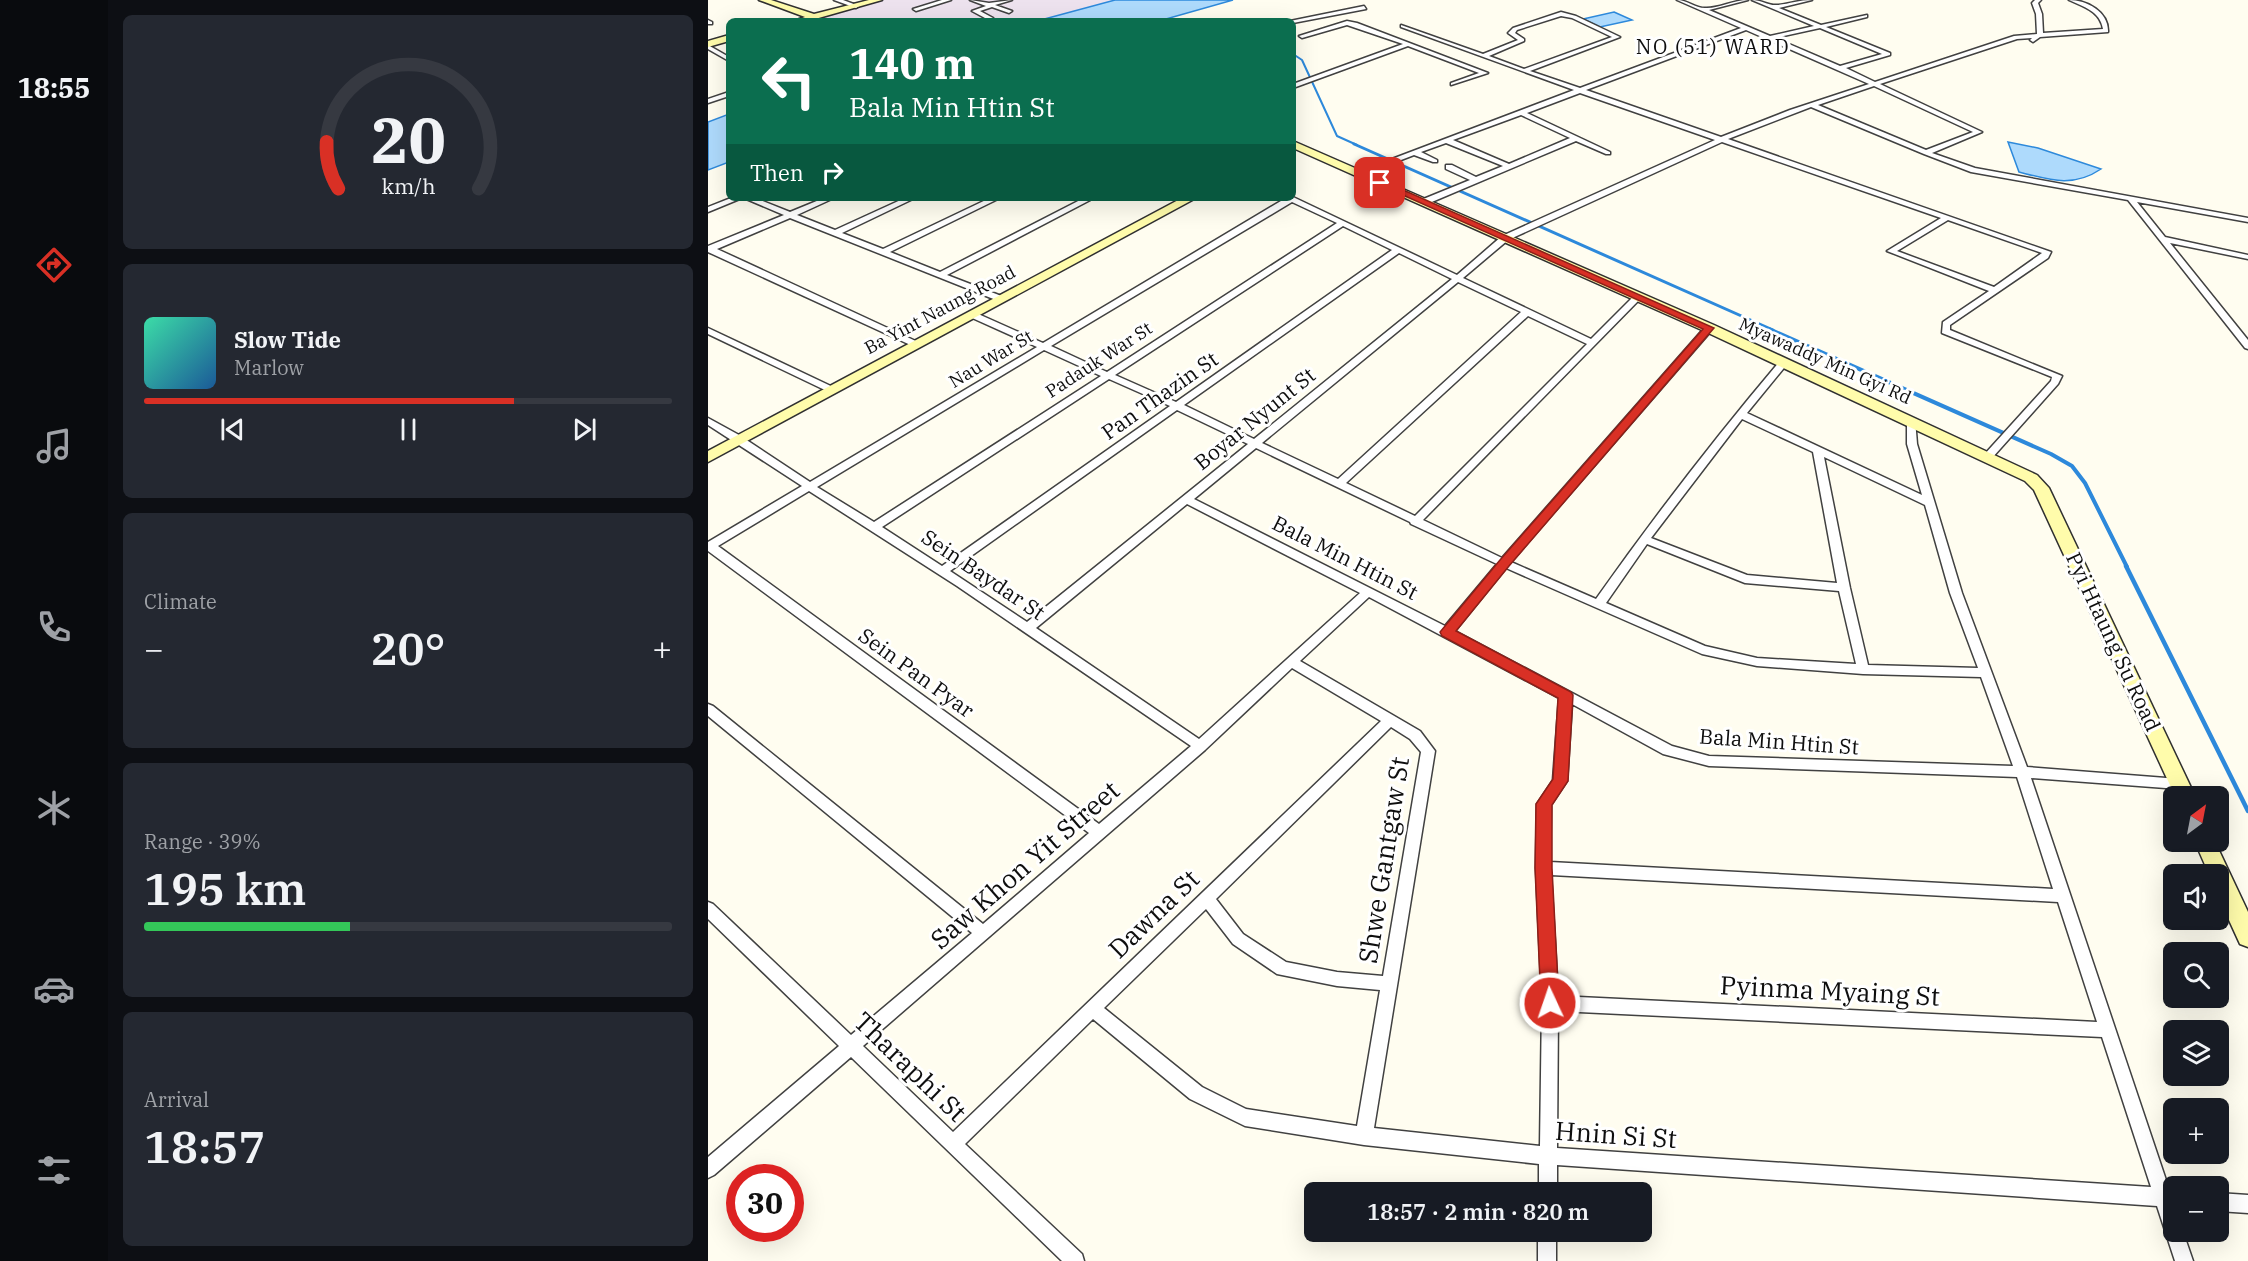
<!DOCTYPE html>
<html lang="en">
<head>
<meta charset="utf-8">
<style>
	:root { --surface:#171b24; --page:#242831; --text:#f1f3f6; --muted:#9ea1a6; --line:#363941; --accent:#d93025 }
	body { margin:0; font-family:"IBM Plex Serif",serif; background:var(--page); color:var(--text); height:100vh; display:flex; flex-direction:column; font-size:22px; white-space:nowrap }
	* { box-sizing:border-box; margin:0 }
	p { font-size:20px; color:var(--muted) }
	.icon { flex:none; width:33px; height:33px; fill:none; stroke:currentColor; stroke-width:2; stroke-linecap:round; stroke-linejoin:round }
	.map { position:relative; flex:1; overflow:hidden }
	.details { display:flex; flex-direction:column; gap:15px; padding:15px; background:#0d0f14; width:600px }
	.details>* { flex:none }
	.banner { position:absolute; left:18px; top:18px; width:570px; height:183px; border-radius:9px; box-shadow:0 6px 24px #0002; background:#0b6e4f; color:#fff; overflow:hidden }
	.needle { width:39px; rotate:32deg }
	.controls { position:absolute; left:1455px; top:786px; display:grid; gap:12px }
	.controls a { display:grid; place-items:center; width:66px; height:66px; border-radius:9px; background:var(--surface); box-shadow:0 6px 24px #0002; font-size:30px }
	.speed { position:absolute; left:18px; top:1164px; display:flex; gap:12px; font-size:30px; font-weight:700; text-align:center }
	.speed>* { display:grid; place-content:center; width:78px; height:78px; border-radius:50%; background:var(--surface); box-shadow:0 6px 24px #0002; line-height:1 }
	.speed .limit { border:9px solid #d22; background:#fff; color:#111 }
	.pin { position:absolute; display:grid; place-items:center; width:51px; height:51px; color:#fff; margin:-26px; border-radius:12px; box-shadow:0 3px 9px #0006 }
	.me { position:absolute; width:66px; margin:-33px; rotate:357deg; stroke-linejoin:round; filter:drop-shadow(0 0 4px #0008) }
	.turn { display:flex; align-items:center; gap:21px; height:126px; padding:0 24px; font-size:27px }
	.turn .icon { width:78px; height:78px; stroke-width:2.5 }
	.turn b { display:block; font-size:42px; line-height:51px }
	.then { display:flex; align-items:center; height:57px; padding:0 24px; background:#0003; gap:12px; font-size:22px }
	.big { font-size:45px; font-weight:600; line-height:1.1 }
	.details .tile { flex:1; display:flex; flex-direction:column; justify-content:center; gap:9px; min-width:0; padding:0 21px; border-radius:9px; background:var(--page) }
	.details .dial { align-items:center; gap:0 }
	.dial svg { height:156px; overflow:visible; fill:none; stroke:var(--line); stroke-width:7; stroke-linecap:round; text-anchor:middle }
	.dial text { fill:var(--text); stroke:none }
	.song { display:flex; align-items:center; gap:18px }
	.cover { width:72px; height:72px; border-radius:9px; background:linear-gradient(135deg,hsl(160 70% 55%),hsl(210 70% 35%)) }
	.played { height:6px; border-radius:3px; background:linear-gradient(90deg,var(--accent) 70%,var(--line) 70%) }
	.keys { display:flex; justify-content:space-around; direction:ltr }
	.heat { display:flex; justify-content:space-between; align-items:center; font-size:33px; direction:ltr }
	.charge { height:9px; border-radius:4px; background:linear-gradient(90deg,#34c759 39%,var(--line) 0) }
	.trip { position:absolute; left:596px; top:1182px; width:348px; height:60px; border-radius:9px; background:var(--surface); box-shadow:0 6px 24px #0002; font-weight:600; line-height:60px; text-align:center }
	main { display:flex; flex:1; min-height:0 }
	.tab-bar { display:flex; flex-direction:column; width:108px; justify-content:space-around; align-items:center; background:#090b0e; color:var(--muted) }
	.tab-bar .icon { width:42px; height:42px }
	.tab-bar .selected { color:var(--accent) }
	.tab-bar b { font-size:27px; color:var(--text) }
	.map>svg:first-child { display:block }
</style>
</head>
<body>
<main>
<nav class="tab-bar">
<b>18:55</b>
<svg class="icon selected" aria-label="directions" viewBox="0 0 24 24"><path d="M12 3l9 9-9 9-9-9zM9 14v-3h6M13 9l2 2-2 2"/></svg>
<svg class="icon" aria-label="music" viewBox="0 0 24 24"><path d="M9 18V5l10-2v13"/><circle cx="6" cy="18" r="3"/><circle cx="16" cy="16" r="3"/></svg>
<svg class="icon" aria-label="phone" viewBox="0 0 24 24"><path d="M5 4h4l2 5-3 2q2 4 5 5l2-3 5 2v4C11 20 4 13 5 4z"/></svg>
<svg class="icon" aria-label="climate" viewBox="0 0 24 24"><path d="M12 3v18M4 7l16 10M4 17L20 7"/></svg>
<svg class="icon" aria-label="car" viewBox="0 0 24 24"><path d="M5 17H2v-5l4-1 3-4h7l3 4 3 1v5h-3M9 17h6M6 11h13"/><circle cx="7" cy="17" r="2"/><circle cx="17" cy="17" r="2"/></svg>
<svg class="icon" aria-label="filters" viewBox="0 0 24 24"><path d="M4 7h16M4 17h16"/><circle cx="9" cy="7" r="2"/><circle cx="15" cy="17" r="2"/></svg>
</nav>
<section class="details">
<div class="tile dial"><svg viewBox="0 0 100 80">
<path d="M14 69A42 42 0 1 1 86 69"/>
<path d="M14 69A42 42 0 0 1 8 45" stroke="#d93025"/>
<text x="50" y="56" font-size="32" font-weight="700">20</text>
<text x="50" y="72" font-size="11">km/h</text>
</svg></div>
<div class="tile">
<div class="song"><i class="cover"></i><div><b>Slow Tide</b><p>Marlow</p></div></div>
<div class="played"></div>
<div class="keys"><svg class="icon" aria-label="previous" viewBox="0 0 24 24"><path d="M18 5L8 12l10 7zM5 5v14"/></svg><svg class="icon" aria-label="pause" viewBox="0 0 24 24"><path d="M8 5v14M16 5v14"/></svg><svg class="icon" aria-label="next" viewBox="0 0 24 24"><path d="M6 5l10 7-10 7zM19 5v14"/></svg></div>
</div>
<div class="tile"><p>Climate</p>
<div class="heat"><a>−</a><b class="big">20°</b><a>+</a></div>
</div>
<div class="tile"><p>Range · 39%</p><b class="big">195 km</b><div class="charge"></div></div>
<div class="tile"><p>Arrival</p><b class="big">18:57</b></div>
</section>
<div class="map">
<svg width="1540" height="1261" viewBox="0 0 1540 1261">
	<rect width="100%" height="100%" fill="#fffdf0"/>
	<path fill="#ede2ee" d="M172,0h235l-78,21h-236z"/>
	<path fill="#aedafc" stroke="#2d89db" stroke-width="1.5" d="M407,0h118l-74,21h-122z
		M906,12l18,8 -32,7 -17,-8z
		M21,114v48l-21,8v-48z
		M1300,142l30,6 63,21c-28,19 -51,11 -82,3z"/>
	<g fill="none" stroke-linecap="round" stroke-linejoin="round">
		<path stroke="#2d89db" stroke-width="2" d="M585,54l9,6 35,76 20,9"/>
		<path stroke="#2d89db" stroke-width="3" d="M646,144l419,186"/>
		<path stroke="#2d89db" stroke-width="4" d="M1061,329l282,125 21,12 13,17 42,84"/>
		<path stroke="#2d89db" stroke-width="4.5" d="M1418,566l122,245"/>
		<defs>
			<path id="street" d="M126,0h9l16,6 -3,2z
				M234,0h9l-35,11 -3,-2z
				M262,0l19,3 23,-3 -17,5 17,6 -3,2 -17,-6 -12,4 13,7 -5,3h-8l5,-3 -13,-7 14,-5z
				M969,0c10,0 18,8 28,8 13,1 28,-8 43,-8l-39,10 61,26 44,-10 -62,-26c9,0 17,6 25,5 12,-1 22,-5 35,-5l-33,8 42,17 46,-10v2l-41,10 64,26v2l-44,13 29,14 139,-46 23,-2 -1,-20 -4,-11 3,-3h6l-3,3 4,11 1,19 60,-4c-3,-18 -19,-22 -34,-29 18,0 40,12 39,32l-68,5 -7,5 -3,-2 2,-2 -15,1 -137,45 102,48 -50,21 43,15 273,50v4l-111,-20 28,35 83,18v4l-78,-16 78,97v9l-3,-1 -117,-148 -157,-28 -47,-18 -113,-47 -83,32 323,113 -3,6 -98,67v5l112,46 -4,8 -66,74h-8l-1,-2 68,-75 1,-4 -110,-44 1,-11 46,-31 -102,-40 54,-33 -219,-76 -214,98 -45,38 128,61 44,-44 7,2 -219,223 79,38 204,-232h6v4l-201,232 85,37c58,-82 119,-161 184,-238l3,-1 5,3 -41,50 175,82 -15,-51v-23l2,-2h6l2,25 45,149 65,174 152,12 5,1 2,4 -2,4 -5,1 -148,-11 138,411h5v43h9l10,29h-18l-18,-55 -600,-41v27h-18v-28l-175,-19 -119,-19 -55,-27 -97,-80 -128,125 117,110 2,7h-22l-211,-204 -137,118 -6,3v-21l131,-111 -131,-127v-17l5,2 138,131 121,-102 -264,-217v-12l5,2 270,218 106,-91 -381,-282v-9l94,-56 -94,-61v-7l31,17 71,47 227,-135 -67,-30v-4h6l67,30 243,-145 7,-1 164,78 45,-39 213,-96 -135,-47 -53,20 83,39v2h-4l-30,-13 -149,63h-6v-4l49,-20 -24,-11v-4h6l24,12 27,-11 -57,-23 -25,9 16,8v2h-4l-19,-7 -52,20 -7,-2 219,-83 -173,-63v-2l82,29 35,-14 -10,-7 5,-5 48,-16 15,4 44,21 -90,34 50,17 161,-60zM853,16l11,2 40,19 -88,32 -35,-13 35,-15v-2l-9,-6 2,-3zM1112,28l62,26 -42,12 -65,-28zM1038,30l123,54 -79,26 -69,27 -135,-47zM1166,86l99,46 -47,18 -108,-45zM813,115l49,23 -61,26 -56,-24zM584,202l45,21 -230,149 -56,-26zM1240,220l94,33 -48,34 -97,-36zM635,226l49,24 -216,152 -61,-27zM691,253l53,26 -198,160 -70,-34zM750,282l63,30 -183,167 -76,-36zM820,316l59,28 -172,172 -69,-33zM336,350l57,26 -227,146 -57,-35zM401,379l61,27 -228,160 -60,-39zM469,410l71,34 -221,178 -77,-51zM1034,419l71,33 24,131 -90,-8 -96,-37zM548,448l154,74 1,2 86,40 -52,62 -251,-127zM1116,457l101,48 25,88 28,75 -110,-3 -18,-77zM101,491l148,95 234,160 -92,78 -381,-278zM479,504l173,89 -161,146 -163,-111zM939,544l98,39 94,8 17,73 -99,-6 -52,-12 -99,-43zM798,568l196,86 55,12 106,8 118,3 32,89 -304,-10 -37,-10 -217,-115zM661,597l190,101 -6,82 -16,24 -1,64 6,135 -2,143 -166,-18 61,-377 -15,-20 -120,-70zM584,668l89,53 -428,411 -90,-86 342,-296zM864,704l91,50 46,12 308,11 36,112 -503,-27 1,-57 16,-24zM683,727l19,12 11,13 -38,224 -46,-4 -51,-10 -43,-28 -27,-35zM843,875l507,27 39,120 -539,-26zM498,909l27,35 44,30 60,12 43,4 -23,136 -111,-17 -44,-22 -98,-79zM850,1011l544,26 49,150 -594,-39z
				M656,6l2,3 -73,14 -3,-2z
				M0,20l4,2v2h-4z
				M639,21l10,2 131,50 -37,12v-2l28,-10 -71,-27 -115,42v-4l110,-40 -56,-19 -45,13 -3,-2z
				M0,45l21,12v4l-21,-12z
				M21,92v4l-21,7v-4z
				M23,198h11l-34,14v-5z
				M36,198h11l35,14 34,-14h10l-37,17 38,15 70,-32h10l-73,35 41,16 107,-51h10l-110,54 50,20 144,-74h10l-147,77 57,22 1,2 -4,3 -211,-84 -73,31 203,94 1,2 -4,3 -209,-96v-6l76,-31z
				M461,198h12l7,3 -4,2z
				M0,328l127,60 2,2 -2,2h-6l-121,-58z
				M1510,1193l30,2v18l-30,-2z
				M830,1232h18v29h-18z"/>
			<path id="secondary" d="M51,0h12l43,14 55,-14h13l-74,21h-14l11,-4z
				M21,35v6l-21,6v-6z
				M585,141l421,184 323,150 12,13 146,308h-20l-141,-306 -9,-9 -321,-150 -411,-183z
				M474,198h14l-488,264v-11z
				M1487,842h20l33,70v35l-8,-3 -22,-48v-22h-9z"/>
		</defs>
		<use href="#street" stroke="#414141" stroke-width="3"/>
		<use href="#secondary" stroke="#303030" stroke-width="3"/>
		<use href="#street" fill="#fff" fill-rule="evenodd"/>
		<use href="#secondary" fill="#fffcab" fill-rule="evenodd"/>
	</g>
	<path fill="#d93025" stroke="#8d1f18" stroke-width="1.5" d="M670,181h5l331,147 -205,238 -53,65 115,61 2,3 -5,86 -16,24v63l7,135 -3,6 -6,3 -7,-3 -2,-6 -6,-135 1,-64 17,-25 5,-81 -116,-62 -2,-4 60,-72 203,-231 -325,-145z"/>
	<g text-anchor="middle" stroke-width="6" stroke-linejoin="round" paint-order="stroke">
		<g font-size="18" fill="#0e0e0e" stroke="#fff">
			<text transform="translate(232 310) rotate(-28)" y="6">Ba Yint Naung Road</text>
			<text transform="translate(283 359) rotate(-31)" y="6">Nau War St</text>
			<text transform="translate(391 360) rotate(-33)" y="6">Padauk War St</text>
			<text transform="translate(1117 361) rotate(24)" y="6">Myawaddy Min Gyi Rd</text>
		</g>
		<g font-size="20" letter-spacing="1.5" fill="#0e0e0e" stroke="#fff">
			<text x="1005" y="54">NO (51) WARD</text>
		</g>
		<g font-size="21" fill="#0e0e0e" stroke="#fff">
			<text transform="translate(452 396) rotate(-35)" y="7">Pan Thazin St</text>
			<text transform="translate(547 419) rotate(-39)" y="7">Boyar Nyunt St</text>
			<text transform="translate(637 558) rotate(27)" y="7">Bala Min Htin St</text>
			<text transform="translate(275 575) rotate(34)" y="7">Sein Baydar St</text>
			<text transform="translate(1405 642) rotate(65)" y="7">Pyi Htaung Su Road</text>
			<text transform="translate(208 673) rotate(36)" y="7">Sein Pan Pyar</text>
			<text transform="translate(1071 742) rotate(4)" y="7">Bala Min Htin St</text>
		</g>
		<g font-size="26" fill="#0e0e0e" stroke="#fff">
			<text transform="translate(676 860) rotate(-81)" y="9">Shwe Gantgaw St</text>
			<text transform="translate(317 865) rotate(-41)" y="9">Saw Khon Yit Street</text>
			<text transform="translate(446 914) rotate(-44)" y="9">Dawna St</text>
			<text transform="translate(1122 991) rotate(3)" y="9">Pyinma Myaing St</text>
			<text transform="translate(202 1067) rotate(44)" y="9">Tharaphi St</text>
			<text transform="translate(908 1135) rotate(4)" y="9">Hnin Si St</text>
		</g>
	</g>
</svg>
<div class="controls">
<a><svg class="needle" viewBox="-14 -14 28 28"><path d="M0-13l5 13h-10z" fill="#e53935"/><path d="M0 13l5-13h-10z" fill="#9ea1a6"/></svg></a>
<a><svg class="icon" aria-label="sound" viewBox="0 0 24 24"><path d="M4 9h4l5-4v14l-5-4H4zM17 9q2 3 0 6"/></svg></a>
<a><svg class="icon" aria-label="search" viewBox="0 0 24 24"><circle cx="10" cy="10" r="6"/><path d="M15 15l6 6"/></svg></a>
<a><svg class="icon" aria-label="layers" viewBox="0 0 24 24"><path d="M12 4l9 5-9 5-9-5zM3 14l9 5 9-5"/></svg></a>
<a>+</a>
<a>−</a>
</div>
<div class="speed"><div class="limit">30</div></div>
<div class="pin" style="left:672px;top:183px;background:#d93025"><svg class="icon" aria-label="arrive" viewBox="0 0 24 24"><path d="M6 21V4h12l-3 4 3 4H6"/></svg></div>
<svg class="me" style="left:842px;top:1003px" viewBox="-20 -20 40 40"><circle r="17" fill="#d93025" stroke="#fff" stroke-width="3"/><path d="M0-11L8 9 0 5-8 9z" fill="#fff"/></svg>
<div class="trip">18:57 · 2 min · 820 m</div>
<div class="banner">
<div class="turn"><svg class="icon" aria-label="left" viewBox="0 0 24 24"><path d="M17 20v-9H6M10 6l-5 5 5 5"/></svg><div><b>140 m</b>Bala Min Htin St</div></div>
<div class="then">Then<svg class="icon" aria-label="right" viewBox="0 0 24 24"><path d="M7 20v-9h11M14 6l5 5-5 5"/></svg></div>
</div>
</div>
</main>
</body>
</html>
